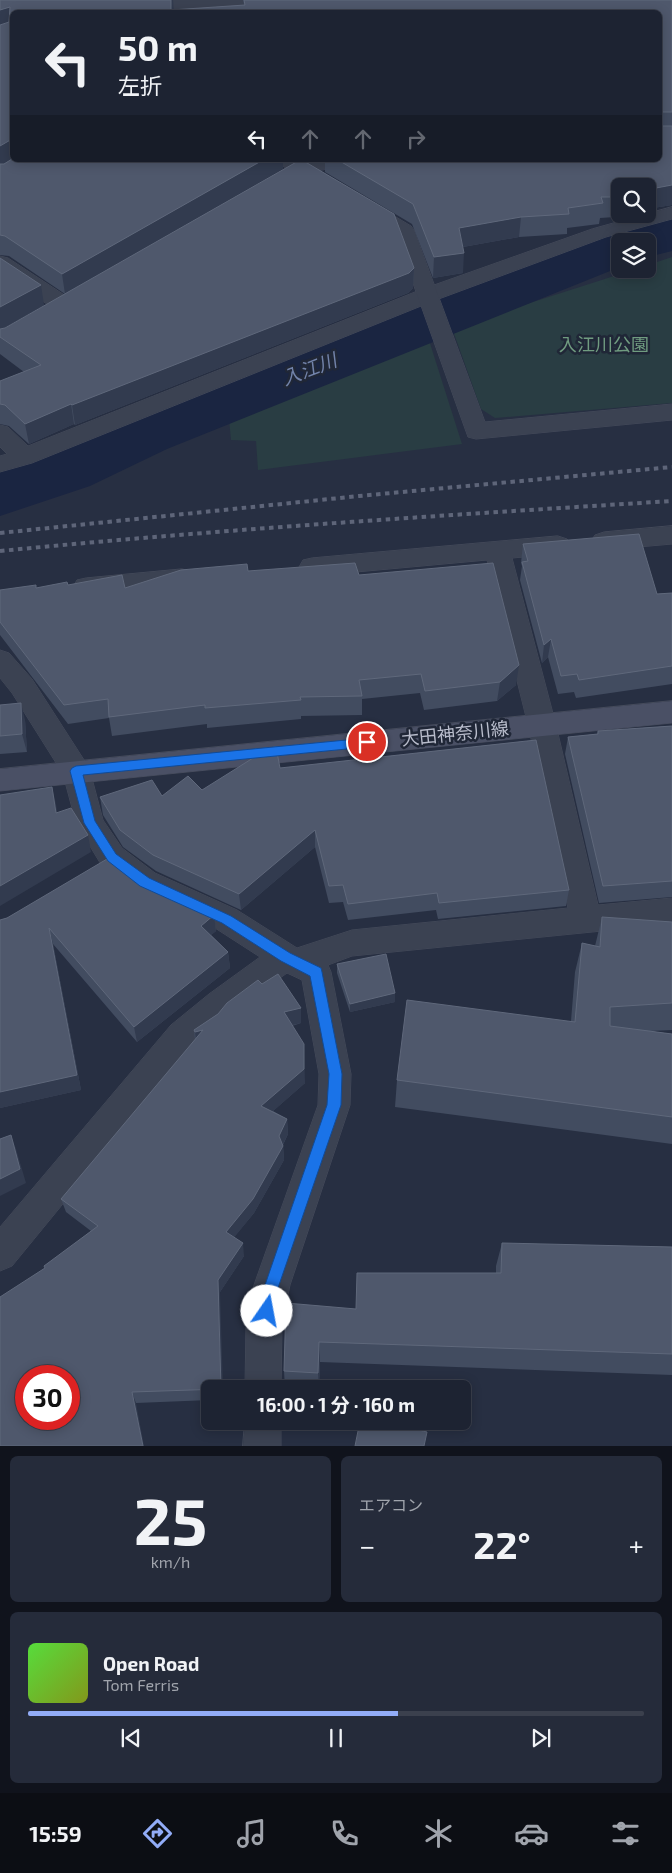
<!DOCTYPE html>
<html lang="ja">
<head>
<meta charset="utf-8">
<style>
	:root { --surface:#1d2332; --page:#252b3a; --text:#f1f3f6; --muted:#a0a4ac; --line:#3b404d; --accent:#92acf7 }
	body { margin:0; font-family:"Exo 2","Noto Sans JP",sans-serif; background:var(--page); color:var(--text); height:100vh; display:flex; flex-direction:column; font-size:19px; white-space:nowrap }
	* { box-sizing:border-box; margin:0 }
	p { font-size:16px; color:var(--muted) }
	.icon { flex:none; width:28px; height:28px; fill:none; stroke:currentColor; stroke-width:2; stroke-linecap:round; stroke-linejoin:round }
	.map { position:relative; height:1446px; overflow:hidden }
	.drawer { display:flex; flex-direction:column; gap:10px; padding:10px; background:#10131c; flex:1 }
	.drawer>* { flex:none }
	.hud { position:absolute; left:10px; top:10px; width:652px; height:152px; border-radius:8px; box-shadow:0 2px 12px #0003,0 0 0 1px var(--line); background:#1d2332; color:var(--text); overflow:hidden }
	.fabs { position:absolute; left:611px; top:178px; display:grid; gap:10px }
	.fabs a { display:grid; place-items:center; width:45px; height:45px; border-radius:8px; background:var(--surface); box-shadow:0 2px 12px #0003,0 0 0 1px var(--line); font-size:25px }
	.speed { position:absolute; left:15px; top:1365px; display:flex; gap:10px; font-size:25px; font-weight:700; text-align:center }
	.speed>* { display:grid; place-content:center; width:65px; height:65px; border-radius:50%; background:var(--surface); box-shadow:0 2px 12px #0003,0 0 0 1px var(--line); line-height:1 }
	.speed .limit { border:8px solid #d22; background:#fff; color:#111 }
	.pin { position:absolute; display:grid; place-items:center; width:42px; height:42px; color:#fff; margin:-21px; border:2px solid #fff; border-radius:50%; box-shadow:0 1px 5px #0007 }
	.me { position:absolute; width:55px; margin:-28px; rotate:12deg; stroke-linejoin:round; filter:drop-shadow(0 0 4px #0008) }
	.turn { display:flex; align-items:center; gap:18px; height:105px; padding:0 25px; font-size:22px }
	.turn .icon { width:65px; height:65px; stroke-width:2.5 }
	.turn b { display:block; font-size:35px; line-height:42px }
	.lanes { display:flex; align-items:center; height:48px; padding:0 25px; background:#0003; justify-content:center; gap:25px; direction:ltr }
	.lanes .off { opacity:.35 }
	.big { font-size:38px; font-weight:700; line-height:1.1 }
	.drawer .card { flex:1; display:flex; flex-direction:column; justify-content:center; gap:8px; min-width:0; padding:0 18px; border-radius:8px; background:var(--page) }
	.drawer .dial { align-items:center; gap:0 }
	.dial b { font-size:65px; line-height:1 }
	.song { display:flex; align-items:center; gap:15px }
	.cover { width:60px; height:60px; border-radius:8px; background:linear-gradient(135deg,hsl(110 70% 55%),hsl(70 70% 35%)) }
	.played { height:5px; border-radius:2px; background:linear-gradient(90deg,var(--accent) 60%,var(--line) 60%) }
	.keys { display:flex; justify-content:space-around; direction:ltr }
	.heat { display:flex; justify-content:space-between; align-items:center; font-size:28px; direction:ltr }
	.drawer .tiles { flex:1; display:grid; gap:10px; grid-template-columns:1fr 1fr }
	.card:last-child { grid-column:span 2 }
	.trip { position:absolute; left:201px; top:1380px; width:270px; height:50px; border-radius:8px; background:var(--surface); box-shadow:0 2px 12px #0003,0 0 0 1px var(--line); font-weight:700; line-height:50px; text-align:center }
	.tabs { display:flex; height:80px; justify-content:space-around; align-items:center; background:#0c0e14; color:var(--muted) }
	.tabs .icon { width:35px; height:35px }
	.tabs .on { color:var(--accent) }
	.tabs b { font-size:22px; color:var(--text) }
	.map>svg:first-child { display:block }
</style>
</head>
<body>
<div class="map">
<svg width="672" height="1446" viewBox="0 0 672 1446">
	<rect width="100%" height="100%" fill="#272f42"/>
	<path fill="#293d43" d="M672,257v146l-177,15 -14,-9 -29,-81 184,-59h12v-4z
		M427,334l35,110 -204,26 -2,-29 -25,-1 -3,-32z"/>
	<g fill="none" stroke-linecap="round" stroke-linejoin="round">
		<path fill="#1a2541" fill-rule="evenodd" d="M672,219v32l-24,6v-16h-28v26l-453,182 -77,37 -90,30v-45l46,-15 79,-35 476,-185 19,-4 6,1 2,-3z"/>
		<defs>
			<path id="minor" d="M318,160h43l-3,4c-16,4 -35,4 -50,10 -14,4 -21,16 -36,12l-3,-4c10,-15 32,-19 49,-22z
				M672,207v12l-66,18 -170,63 -404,163 -32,9v-16l7,-2 -7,-7v-22l8,2 20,19 392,-156 172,-61z
				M0,256l8,2 64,42 3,5 -3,5 -8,2 -8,-2 -56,-37z
				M672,526v18l-68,6 -9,-3 -4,-6 4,-6 9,-3z
				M558,536l9,3 4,6 -4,6 -9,3 -46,4 44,167 42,180 74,-7v26l-320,32 -24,9 3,7 20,102 -1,31 -60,180 -8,39 -1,65h-36l1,-65 8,-39 64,-180 1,-31 -17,-94 -15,-7 -56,41 -38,31 -181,221 -12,5v-44l171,-202 38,-31 51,-37 -45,-29 -80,-37 -33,-25 -26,-43 -13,-49 -51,-81 -12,-15v-28l9,3 23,26 54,84 4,8 13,49 19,28 33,25 82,37 60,38 55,-18 216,-22 -40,-183 -41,-165 -175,16 -9,-2 -4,-7 4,-7 9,-2z
				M182,569l9,2 4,7 -4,7 -9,2 -96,9 -9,-2 -4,-7 4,-7 9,-2z
				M245,1421h36v25h-38z"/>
			<path id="tertiary" d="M156,0h186l-3,4 -6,1 -198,6 -6,-1 -3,-4 3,-4z
				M276,160h24l33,19 3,4 -3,4 -7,2 -7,-2 -40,-23z
				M367,202l7,2 37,22 3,4 71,192 187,-18v16l-196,19 -8,-2 -73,-204 -35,-21 -3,-4 3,-4z"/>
			<path id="secondary" d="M672,701v22l-672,68v-22z"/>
		</defs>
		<use href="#minor" stroke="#454b5b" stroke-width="1"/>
		<use href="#tertiary" stroke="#454b5b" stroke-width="1"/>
		<use href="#secondary" stroke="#454b5b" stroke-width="1"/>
		<use href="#minor" fill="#3b4252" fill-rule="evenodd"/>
		<use href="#tertiary" fill="#3b4252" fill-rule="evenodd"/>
		<use href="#secondary" fill="#4a5065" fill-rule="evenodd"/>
		<path stroke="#5e6579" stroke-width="4" stroke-dasharray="4.5 4.5" stroke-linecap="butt" d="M0,533l359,-37 313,-29
			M0,551c224,-22 448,-36 672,-50"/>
	</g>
	<path fill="#424c60" d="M0,0h173v10l71,-5 -1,-5h429v205l-19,3v2l-5,2v-26h-28v28h12l-1,2 -31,2 -1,6 -32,4v6l-48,3 -56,10v26l-30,5 -21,-54 -87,-52v-12h335v-148h-648v148h271l-218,134 -56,-38 -9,-1z
		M0,258l44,47 -42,24 412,-61 -1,20 -5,5 -333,132 -1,-1 -45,20 -20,-18 -9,-2v-43l24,-9 -24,-18z
		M523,544l134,50 15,-1v91l-96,14 -2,-6 -16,2 -10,-37 -6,6 -22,-83 2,-14 -1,-3z
		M248,571l111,4 157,110 -19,16 -73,9 -4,-17 -58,6v16l-61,1v3l-94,9v-4l-95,12 -3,-18 -41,6 -68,-89v-45l36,-2 32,-3 57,3z
		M0,705l25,15 2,32 -27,2z
		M672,726v171l-73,6 -34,-149 3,-17 29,-3 1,-3z
		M280,768l289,122 -3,16 -128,13 -2,-9 -88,10 -5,-18 -14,1 -14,-56 -74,63 -85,-39 -33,-24 -20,-32 -3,-18 62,-1 40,-6z
		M131,876l83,39 2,16 -5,4 17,17 2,16 -93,74 -84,-98 28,146 -81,18v-188z
		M602,917l70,5v108l-22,1 22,3v110l-277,-37 2,-27 174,-59 4,-49 7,-29 13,3z
		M337,964l58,29v9l-45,10 -13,-39z
		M262,984l39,24v15l-9,3 13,57 -32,28 14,8 1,15 -5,11 1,15 -30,53 -20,24 10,19 -24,36 -10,97v11l-74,3 -91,-135 46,-37 -25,-19 -5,-13 134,-159 -1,-10z
		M502,1243l170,4v128l-352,-13 -1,27h-34l-1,-18 72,-62 140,-36v-7z"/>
	<path fill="#323b4f" d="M171,0h2l1,12h-3z
		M10,7l2,16 -12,7v-20z
		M12,139v21l-12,8v-22z
		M263,160h20v9l-218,125 -3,-20z
		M672,185v20l-19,3v2l-5,2 3,-20 5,-4z
		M521,217l-2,20 -62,11 2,-20z
		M464,253l-1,20 -30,5 1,-21z
		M414,268l-1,20 -5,5 -333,132 -3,-20z
		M41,285l3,20 -44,25v-23z
		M71,404l3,20 -45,20 -4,-20z
		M551,639l-3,18 -6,6 2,-18z
		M519,665l-3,20 -19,16 3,-19z
		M21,703l4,17 2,32 -5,-18z
		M52,787l4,17 4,26 -4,-17z
		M315,830v17l-74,63 -2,-16z
		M88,835l3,17 -91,54v-20z
		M214,915l2,16 -13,11 -2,-16z
		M49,928l4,16 28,146 -81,18v-16z
		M228,952l2,16 -93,74 -3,-15z
		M395,993v9l-45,10v-8z
		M301,1008v15l-17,4v-15z
		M203,1030l-6,18 -2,-16z
		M304,1044l1,39 -42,37 -2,-14z
		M287,1119l1,15 -8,16 -1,-14z
		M11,1135l5,14 10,34 -26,13v-17z
		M283,1146l1,14 -30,53 -26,32 -2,-13z
		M243,1243l1,13 -24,36 3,97h-2l-3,-109z
		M319,1342l1,20 -1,27 -1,-16z
		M132,1392l4,11 8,43h-1z"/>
	<path fill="#4f586c" stroke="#5f687b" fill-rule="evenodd" d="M0,0h171v10l74,-5 -1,-5h428v112h-10v14h10v59l-16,3v2l-8,2v-6h-28v11h-19l2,6 -35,5 1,6 -48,3 -62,11 5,25 -30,4 -21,-53 -75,-44h322v-148h-648v127l-12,7v-121l9,-3 1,-15 -10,3z
		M12,159v1h251l-201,114 -57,-38 -5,-1v-71h4z
		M300,160h2l92,54 20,54 -5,5 -337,132 -1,-1 -46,20 -20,-19 -5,-1v-23l41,-16 -41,-28v-8l5,-1z
		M0,258l41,27 -41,22z
		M639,534l18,60 15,-1v73l-93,14 -2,-6 -16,2 -10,-37 -7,6 -22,-83 6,-1 -5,-17z
		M355,563l4,12 134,-12 26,102 -19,17 -75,9 -4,-17 -62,6 3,16 -62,1 1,3 -96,8v-3l-96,12 -1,-18 -44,6 -64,-83v-32l36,-5v3l31,-6 1,3 54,-10 3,13 56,-18 66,-6 1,7z
		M21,703l1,31 -22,2v-31z
		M672,726v155l-69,5 -35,-149 30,-3v-3z
		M536,740l33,150 -130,13 -2,-10 -89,11 -5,-19 -14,1 -14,-56 -76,64 -86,-39 -33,-25 -20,-33 52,-17 10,16 26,-20 14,14 67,-42 7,-1 4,21z
		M52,787l4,26 15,-5 17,27 -88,51v-91z
		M107,859l24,17 83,39 -13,11 27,26 -94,75 -85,-99 28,147 -77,17v-172l7,-2z
		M602,917l70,5v81l-62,4v19l62,8v83l-275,-37 10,-80 168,22 7,-79 18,4z
		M386,954l9,39 -45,11 -13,-40z
		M278,974l23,34 -17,4 20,32v25l-43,37 26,13 -8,17 4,10 -30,53 -27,33 17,11 -25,37 3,109 -89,3 11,54h-143v-149l45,-29 -1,-2 54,-40 -37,-27 142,-169 -8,2 -1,-2 24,-16 9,-11 31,-23 4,4zM26,1376h43v43h-43z
		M11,1135l9,34 -20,10v-40z
		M502,1243l170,4v107l-353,-12 -1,31 -34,-2 2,-68 70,6 1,-36h144z
		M360,1421h22l45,11 -3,14h-69z"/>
	<path fill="#1a73e8" stroke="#114b97" d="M367,738l6,4 -6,5 -284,28 12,46 21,33 33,24 82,38 59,37 31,15 1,4 20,102 -1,31 -62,180 -7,31 -5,2 -6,-2 -2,-5 6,-26 62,-180 2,-31 -19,-98 -29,-15 -59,-38 -82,-37 -32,-25 -24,-38 -14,-52 2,-3 4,-2z"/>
	<g text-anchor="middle" stroke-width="5" stroke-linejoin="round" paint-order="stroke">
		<g font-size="18" fill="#709c80" stroke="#202737">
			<text x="604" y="351">入江川公園</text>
		</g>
		<g font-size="18" fill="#b9bdcc" stroke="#202737">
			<text transform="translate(455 734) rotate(-6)" y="6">大田神奈川線</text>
		</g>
		<g font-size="19" font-style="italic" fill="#7283aa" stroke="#202737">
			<text transform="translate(309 369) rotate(-21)" y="7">入江川</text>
		</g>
	</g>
</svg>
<div class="fabs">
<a><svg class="icon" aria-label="search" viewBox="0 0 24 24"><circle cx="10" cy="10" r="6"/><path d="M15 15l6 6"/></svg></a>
<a><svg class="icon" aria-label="layers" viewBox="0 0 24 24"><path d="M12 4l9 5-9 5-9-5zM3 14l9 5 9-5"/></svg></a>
</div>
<div class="speed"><div class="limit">30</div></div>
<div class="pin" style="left:367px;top:742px;background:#d93025"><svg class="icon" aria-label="arrive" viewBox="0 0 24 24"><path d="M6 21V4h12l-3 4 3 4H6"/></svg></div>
<svg class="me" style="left:267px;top:1311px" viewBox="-20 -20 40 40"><circle r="19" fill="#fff"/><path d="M0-13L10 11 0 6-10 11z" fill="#1a73e8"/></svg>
<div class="trip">16:00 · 1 分 · 160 m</div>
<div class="hud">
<div class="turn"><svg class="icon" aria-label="left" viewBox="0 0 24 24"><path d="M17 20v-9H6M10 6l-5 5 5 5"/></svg><div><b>50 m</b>左折</div></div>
<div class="lanes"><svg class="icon" aria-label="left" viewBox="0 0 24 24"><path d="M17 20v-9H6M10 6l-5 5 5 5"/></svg><svg class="icon off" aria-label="ahead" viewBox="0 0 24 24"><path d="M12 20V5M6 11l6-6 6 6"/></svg><svg class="icon off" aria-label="ahead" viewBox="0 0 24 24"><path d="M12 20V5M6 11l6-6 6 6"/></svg><svg class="icon off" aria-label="right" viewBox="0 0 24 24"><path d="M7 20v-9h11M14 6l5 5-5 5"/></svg></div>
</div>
</div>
<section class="drawer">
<div class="tiles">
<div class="card dial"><b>25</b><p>km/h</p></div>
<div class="card"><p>エアコン</p>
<div class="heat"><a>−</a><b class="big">22°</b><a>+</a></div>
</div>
<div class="card">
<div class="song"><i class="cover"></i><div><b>Open Road</b><p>Tom Ferris</p></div></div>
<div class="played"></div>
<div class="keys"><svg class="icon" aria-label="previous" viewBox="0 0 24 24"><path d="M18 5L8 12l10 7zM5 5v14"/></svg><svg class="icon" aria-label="pause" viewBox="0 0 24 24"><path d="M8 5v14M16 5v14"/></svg><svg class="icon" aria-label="next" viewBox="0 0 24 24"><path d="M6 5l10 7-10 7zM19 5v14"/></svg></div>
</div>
</div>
</section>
<nav class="tabs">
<b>15:59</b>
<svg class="icon on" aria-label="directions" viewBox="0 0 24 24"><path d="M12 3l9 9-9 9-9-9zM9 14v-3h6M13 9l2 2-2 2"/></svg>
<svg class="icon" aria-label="music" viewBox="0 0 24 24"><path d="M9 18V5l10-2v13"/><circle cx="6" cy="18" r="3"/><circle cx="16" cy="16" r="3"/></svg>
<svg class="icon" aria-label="phone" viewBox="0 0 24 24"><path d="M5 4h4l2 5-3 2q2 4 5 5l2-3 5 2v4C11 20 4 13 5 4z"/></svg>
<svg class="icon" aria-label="climate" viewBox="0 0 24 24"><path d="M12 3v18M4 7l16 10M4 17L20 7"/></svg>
<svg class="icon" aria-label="car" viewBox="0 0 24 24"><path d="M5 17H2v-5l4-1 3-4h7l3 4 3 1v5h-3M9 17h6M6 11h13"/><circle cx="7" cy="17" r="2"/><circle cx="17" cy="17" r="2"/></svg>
<svg class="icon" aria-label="filters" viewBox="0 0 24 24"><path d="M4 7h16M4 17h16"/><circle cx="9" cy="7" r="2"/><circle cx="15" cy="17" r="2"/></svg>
</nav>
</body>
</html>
